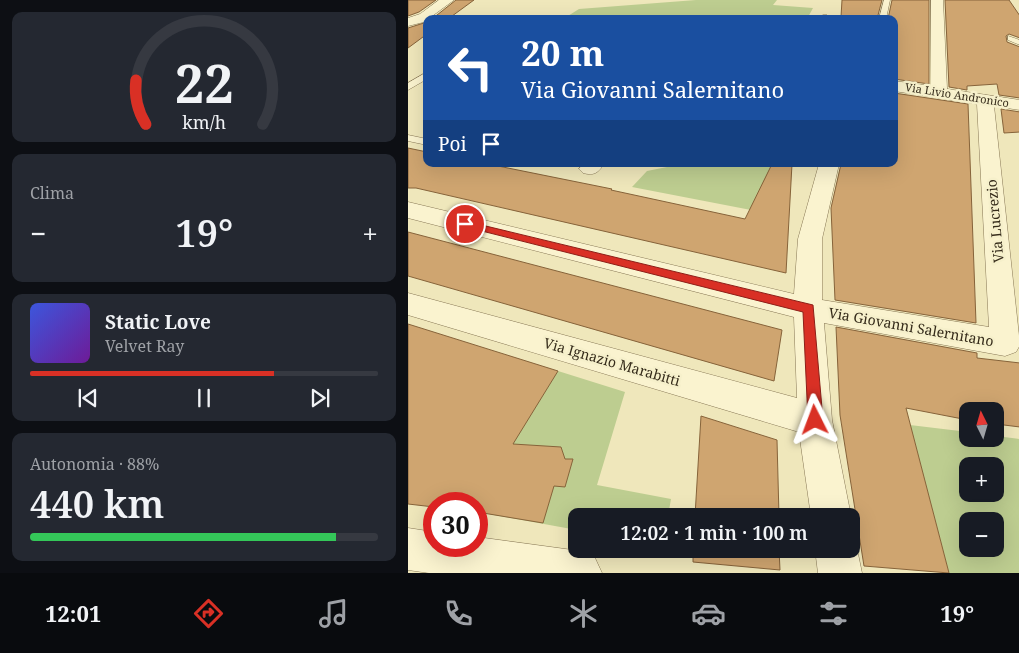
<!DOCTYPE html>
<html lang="it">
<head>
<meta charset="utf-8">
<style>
	:root { --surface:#171b24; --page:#242831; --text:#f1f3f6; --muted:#9ea1a6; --line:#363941; --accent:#d93025 }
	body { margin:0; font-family:"Noto Serif",serif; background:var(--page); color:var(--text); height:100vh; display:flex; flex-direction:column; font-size:19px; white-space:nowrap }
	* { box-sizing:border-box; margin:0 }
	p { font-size:16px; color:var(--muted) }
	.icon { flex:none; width:28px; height:28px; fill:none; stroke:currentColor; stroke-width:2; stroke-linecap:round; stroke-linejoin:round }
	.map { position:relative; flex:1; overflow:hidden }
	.details { display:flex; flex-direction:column; gap:12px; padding:12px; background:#0d0f14; width:408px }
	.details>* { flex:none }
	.guide { position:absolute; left:15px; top:15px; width:475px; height:152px; border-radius:10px; box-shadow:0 5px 20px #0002; background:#1a4fa0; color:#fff; overflow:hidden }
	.needle { width:32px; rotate:355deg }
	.fabs { position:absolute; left:551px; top:402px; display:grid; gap:10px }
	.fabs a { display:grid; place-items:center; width:45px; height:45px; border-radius:10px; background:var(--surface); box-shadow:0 5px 20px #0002; font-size:25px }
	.speed { position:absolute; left:15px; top:492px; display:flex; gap:10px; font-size:25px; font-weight:700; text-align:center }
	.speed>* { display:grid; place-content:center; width:65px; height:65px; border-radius:50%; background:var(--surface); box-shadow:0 5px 20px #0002; line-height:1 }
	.speed .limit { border:8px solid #d22; background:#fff; color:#111 }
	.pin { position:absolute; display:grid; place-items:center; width:42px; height:42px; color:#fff; margin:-21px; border:2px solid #fff; border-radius:50%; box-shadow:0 1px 5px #0007 }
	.me { position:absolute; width:55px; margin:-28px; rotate:357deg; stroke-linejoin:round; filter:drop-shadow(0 0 4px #0008) }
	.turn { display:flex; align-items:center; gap:18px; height:105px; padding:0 15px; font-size:22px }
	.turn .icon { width:65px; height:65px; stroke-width:2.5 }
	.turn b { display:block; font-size:35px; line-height:42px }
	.then { display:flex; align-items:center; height:48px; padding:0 15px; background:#0003; gap:10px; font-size:19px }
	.big { font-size:38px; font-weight:600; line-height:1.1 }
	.details .widget { flex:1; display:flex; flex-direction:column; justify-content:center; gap:8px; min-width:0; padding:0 18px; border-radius:10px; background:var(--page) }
	.details .dial { align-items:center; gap:0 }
	.dial svg { height:130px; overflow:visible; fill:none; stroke:var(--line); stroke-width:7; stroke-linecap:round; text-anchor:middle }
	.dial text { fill:var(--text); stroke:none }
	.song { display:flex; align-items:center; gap:15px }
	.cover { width:60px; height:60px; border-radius:8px; background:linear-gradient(135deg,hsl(230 70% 55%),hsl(280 70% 35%)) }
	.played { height:5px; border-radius:2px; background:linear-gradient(90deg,var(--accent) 70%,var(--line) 70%) }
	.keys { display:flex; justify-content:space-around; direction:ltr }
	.heat { display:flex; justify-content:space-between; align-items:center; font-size:28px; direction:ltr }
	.charge { height:8px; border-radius:4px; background:linear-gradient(90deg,#34c759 88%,var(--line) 0) }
	.trip { position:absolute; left:160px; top:508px; width:292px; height:50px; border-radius:10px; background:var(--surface); box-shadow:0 5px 20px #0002; font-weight:600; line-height:50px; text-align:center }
	.tabs { display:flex; height:80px; justify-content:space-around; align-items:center; background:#090b0e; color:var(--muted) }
	.tabs .icon { width:35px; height:35px }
	.tabs .current { color:var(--accent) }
	.tabs b { font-size:22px; color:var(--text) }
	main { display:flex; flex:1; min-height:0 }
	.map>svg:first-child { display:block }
</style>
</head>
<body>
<main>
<section class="details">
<div class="widget dial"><svg viewBox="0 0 100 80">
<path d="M14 69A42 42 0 1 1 86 69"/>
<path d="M14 69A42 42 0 0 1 8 42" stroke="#d93025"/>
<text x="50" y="56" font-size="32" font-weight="700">22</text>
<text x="50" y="72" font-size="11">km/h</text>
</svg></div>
<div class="widget"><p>Clima</p>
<div class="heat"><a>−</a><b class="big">19°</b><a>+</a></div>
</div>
<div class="widget">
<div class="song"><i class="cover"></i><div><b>Static Love</b><p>Velvet Ray</p></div></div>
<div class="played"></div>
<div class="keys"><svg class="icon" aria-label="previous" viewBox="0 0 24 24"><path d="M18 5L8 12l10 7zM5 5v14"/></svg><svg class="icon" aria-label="pause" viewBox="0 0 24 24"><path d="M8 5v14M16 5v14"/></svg><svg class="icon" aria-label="next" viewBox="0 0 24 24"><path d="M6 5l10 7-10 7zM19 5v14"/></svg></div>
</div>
<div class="widget"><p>Autonomia · 88%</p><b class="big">440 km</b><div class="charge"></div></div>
</section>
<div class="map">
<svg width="612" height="573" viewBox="0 0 612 573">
	<rect width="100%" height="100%" fill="#efe7bb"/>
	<path fill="#bdcd90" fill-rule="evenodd" d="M288,0h81l-4,5 40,3 -6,11h-244l16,-10z
		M274,164h90l-21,46 -119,-23 15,-16z
		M150,371l67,21 -28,93 74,14 -3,17h-91v14l-100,-18 34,-88 13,1z
		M502,425l58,7v7h28v-3l23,3v134h-70zM560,466h28v28h-28zM560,521h28v28h-28z"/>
	<path fill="#cfa570" stroke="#86633a" d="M0,0h28l-17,12 -11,4z
		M48,0h18l-26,19h-16z
		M434,0h40l-5,19 -36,-2z
		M484,0h37v84l-35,-5v-60h-6z
		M537,0h64l11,16v22l-11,-4 -3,2 1,6 13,5v51l-21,-3 -2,-11 -30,2v4l-18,-3z
		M19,22v12l-19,14v-20z
		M486,93l74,11 8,219 -141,-23 -4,-92 10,-44h53z
		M593,109l19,3v20l-16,1z
		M0,148l19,4v12h61l124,25 -1,1 134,29 27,-55h20l-6,109 -370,-85h-8z
		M0,232l374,98 -8,51 -366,-105z
		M0,324l150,47 -45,73 48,3 4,12h8l-8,28 -11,-1 -11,37 -66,-11v-8h-43v3l-26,-3z
		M428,327l141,26v5l43,5v64l-24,-3v-13h-28v9l-62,-12 43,165 -85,-7 -24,-151z
		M293,416l76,24 2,76h-84z
		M285,549h86l1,21 -87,-8z"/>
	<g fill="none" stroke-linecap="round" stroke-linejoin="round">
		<defs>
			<path id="service" d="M476,0h6l-4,19h-7z
				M415,15h4l1,4h-7z
				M600,36l12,4v5l-12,-5z
				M19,72v7l-19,11v-7z
				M0,135l19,4v6l-19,-4z"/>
			<path id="minor" d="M31,0h15l-30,22 -16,4v-8l12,-4z
				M523,0h12l4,89 73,11v10l-26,-4 26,239 -4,7 -11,4 -181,-33 8,97 19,96h-40l-12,-84 -391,-117v-22l389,105 -3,-81 -386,-99v-16l386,92 4,-55 21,-75h20l-17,75v61l167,27 -12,-223 -83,-13v-10l37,5z
				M175,164h21c-6,9 -10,12 -21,9l-4,-4z
				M0,528l26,4v14h43v-9l103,14 15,7 7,15h-173l-21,-3z
				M444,536l5,13 5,24h-44l-3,-24h37z"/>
		</defs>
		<use href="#service" stroke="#877755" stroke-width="1"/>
		<use href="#minor" stroke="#877755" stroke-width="1"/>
		<use href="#service" fill="#faf3cf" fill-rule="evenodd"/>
		<use href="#minor" fill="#faf3cf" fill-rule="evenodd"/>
	</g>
	<path fill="#d93025" stroke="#8d1f18" d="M57,221l348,84 10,115 -3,5 -5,2 -5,-2 -2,-5 -5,-108 -341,-86v-4z"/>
	<g text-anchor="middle" stroke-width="5" stroke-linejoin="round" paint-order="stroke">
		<g font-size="11" fill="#352b1a" stroke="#f6f0cb">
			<text transform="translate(549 95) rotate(9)" y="4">Via Livio Andronico</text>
		</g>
		<g font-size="14" fill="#352b1a" stroke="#f6f0cb">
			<text transform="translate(587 221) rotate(-95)" y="5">Via Lucrezio</text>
			<text transform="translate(503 327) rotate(10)" y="5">Via Giovanni Salernitano</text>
			<text transform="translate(204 362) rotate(16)" y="5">Via Ignazio Marabitti</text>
		</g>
	</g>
</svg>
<div class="fabs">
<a><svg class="needle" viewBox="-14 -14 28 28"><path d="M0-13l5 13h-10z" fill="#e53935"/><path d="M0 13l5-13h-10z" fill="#9ea1a6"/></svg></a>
<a>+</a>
<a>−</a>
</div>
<div class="speed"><div class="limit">30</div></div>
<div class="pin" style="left:57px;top:224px;background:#d93025"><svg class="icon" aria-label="arrive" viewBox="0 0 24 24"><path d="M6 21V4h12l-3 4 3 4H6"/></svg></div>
<svg class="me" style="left:407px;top:420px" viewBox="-20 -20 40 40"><path d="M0-17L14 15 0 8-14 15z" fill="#d93025" stroke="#fff" stroke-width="4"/></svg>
<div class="trip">12:02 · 1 min · 100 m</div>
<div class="guide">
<div class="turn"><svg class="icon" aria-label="left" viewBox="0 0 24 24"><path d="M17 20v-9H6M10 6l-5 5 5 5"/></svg><div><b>20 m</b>Via Giovanni Salernitano</div></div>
<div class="then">Poi<svg class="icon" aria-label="arrive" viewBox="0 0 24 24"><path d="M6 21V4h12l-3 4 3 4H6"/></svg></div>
</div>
</div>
</main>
<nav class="tabs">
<b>12:01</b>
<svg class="icon current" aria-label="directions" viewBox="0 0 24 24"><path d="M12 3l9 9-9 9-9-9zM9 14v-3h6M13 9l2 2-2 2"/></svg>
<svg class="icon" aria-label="music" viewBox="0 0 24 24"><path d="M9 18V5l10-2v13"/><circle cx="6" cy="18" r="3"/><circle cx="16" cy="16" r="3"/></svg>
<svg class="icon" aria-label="phone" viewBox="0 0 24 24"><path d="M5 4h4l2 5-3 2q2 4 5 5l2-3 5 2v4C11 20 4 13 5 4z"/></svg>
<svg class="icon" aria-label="climate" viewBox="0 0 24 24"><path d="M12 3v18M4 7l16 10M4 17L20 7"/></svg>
<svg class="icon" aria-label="car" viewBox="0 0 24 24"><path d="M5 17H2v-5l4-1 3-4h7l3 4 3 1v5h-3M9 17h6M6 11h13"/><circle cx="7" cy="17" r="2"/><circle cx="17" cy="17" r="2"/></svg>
<svg class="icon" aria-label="filters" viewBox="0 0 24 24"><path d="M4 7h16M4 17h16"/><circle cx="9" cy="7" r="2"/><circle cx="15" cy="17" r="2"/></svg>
<b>19°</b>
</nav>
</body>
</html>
